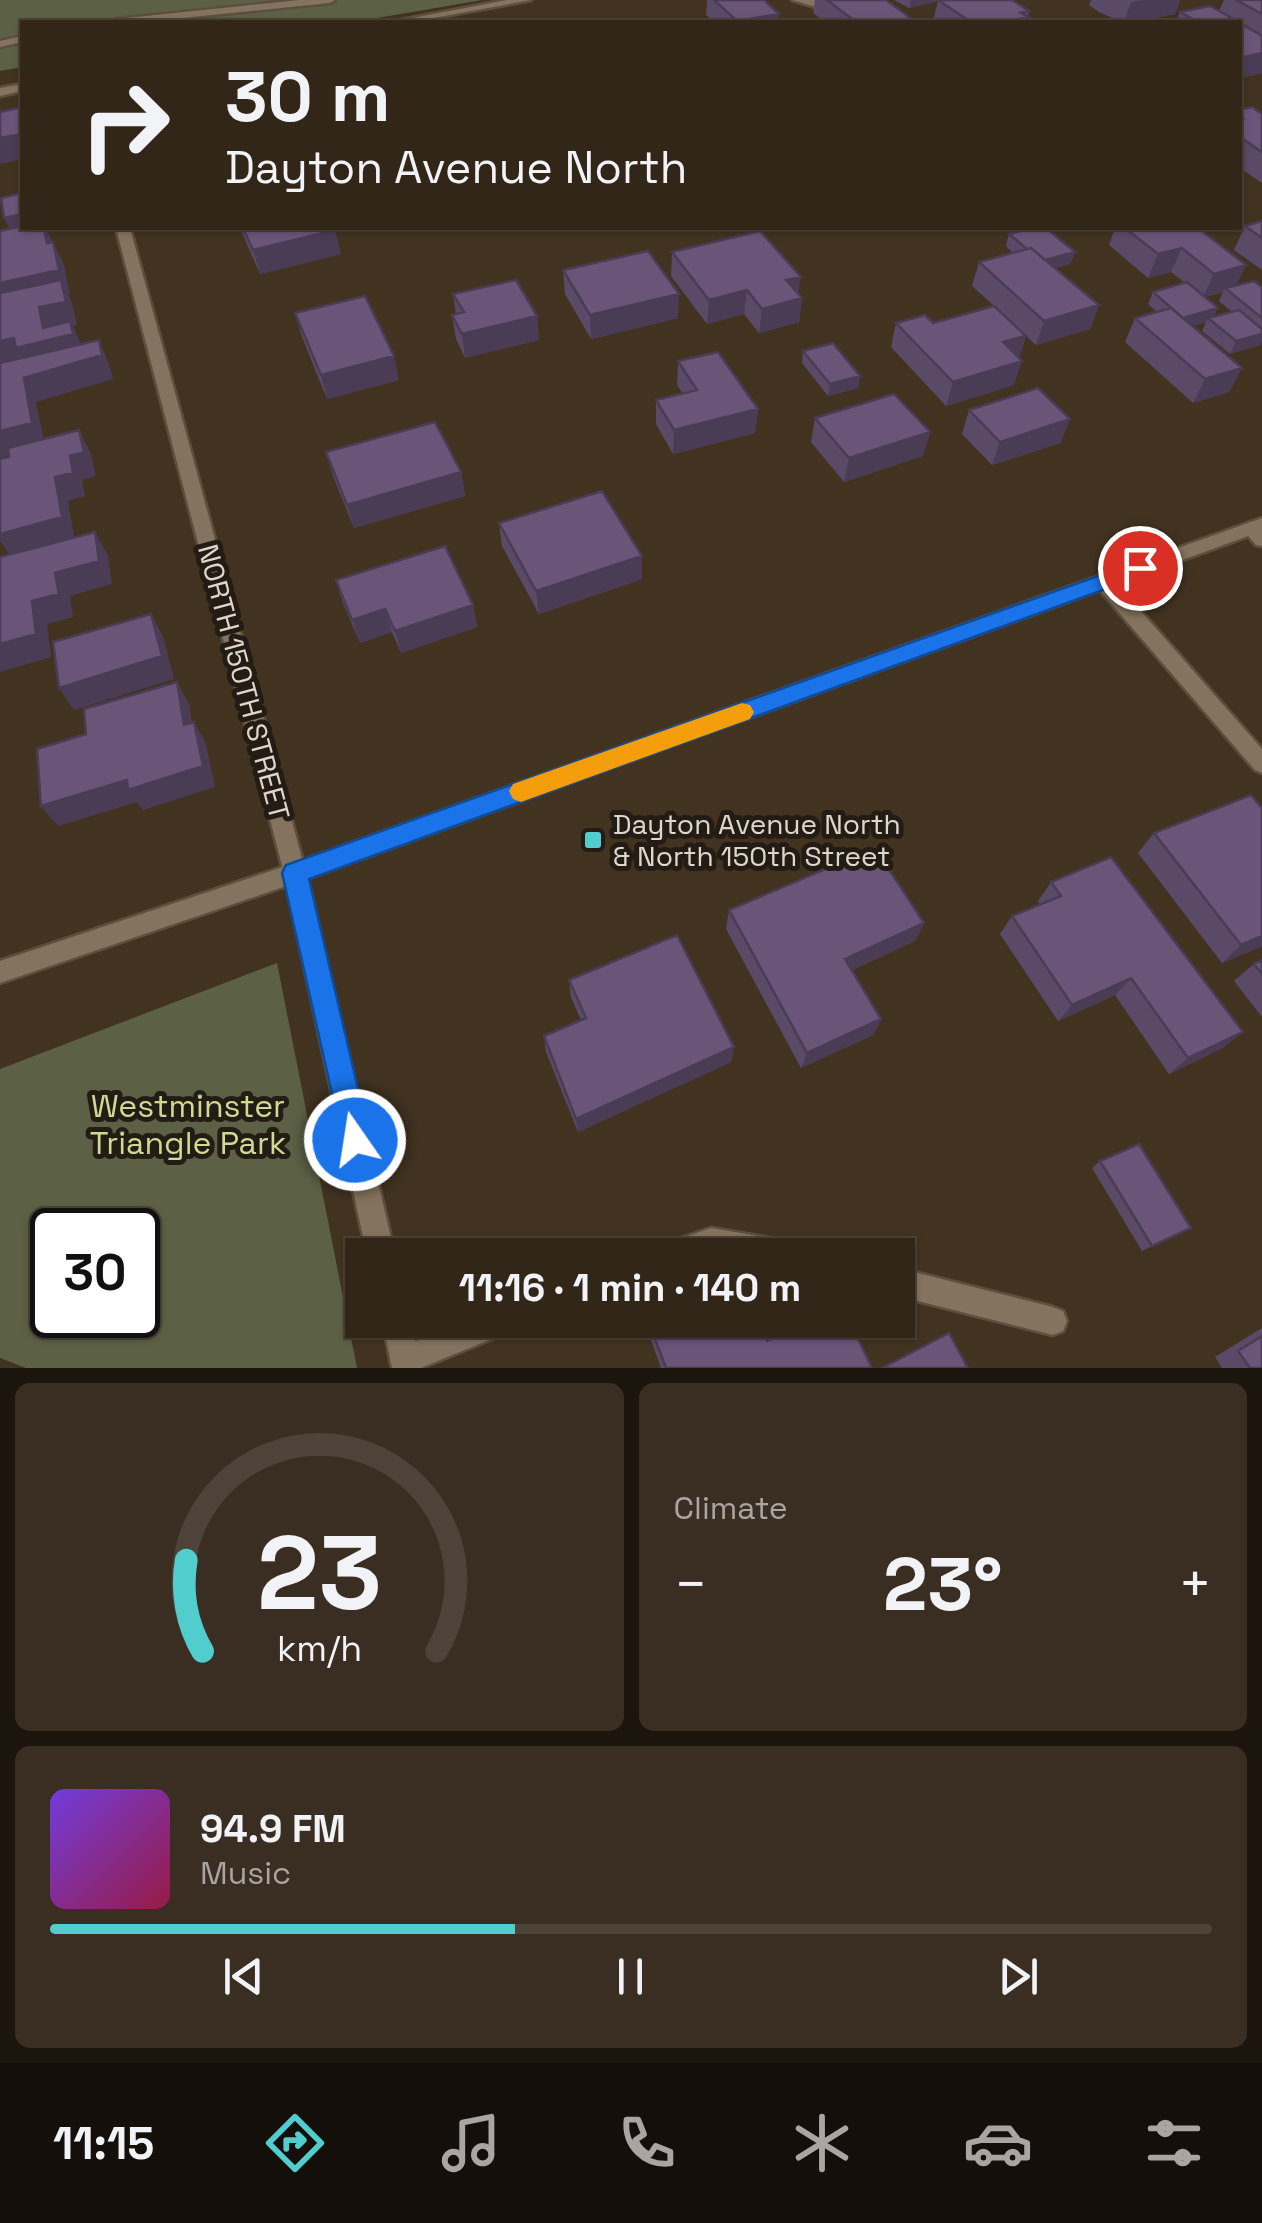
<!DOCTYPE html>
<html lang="en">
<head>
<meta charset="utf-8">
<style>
	:root { --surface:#322619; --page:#3a2e22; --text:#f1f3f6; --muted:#a8a5a2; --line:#4d4338; --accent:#52cdce }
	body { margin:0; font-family:"Space Grotesk",sans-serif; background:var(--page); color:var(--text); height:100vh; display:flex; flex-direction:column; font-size:38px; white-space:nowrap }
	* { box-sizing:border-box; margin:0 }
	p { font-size:32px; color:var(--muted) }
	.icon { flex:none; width:55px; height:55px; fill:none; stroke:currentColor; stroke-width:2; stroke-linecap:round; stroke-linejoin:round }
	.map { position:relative; height:1368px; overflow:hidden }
	.details { display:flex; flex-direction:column; gap:15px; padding:15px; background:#1c150e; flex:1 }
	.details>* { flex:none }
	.hud { position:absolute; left:20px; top:20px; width:1222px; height:210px; border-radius:0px; box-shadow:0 2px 8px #0004,0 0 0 2px var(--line); background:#322619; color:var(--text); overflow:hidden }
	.speed { position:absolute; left:30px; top:1208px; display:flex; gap:20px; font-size:50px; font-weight:700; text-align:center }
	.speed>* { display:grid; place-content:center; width:130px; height:130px; border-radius:50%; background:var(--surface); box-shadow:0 2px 8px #0004,0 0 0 2px var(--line); line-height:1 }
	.speed .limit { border:5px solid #111; border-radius:15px; background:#fff; color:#111 }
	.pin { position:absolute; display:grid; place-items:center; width:85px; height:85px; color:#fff; margin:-42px; border:5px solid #fff; border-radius:50%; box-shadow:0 2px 10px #0007 }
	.me { position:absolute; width:110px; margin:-55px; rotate:347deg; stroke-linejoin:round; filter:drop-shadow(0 0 8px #0008) }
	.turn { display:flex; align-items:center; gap:35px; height:210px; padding:0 40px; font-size:45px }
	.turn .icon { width:130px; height:130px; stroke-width:2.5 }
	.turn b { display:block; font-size:70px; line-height:85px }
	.big { font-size:75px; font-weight:700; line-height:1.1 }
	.details .card { flex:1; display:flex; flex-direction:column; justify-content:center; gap:15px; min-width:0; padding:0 35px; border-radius:15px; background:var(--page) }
	.details .dial { align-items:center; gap:0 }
	.dial svg { height:260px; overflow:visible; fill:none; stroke:var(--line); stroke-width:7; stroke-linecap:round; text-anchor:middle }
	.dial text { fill:var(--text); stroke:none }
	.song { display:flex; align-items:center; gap:30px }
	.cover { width:120px; height:120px; border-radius:15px; background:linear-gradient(135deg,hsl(260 70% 55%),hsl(340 70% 35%)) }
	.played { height:10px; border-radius:5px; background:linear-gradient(90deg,var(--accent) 40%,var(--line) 40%) }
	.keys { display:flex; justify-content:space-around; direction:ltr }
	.heat { display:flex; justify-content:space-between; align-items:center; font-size:55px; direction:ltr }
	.details .tiles { flex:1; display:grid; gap:15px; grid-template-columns:1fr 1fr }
	.card:last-child { grid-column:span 2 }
	.trip { position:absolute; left:345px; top:1238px; width:570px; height:100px; border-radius:0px; background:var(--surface); box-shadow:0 2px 8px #0004,0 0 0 2px var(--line); font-weight:700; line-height:100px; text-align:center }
	.menu { display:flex; height:160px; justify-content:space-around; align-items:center; background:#140f0a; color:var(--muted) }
	.menu .icon { width:70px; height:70px }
	.menu .selected { color:var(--accent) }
	.menu b { font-size:45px; color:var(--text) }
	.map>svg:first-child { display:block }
</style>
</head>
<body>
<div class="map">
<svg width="1262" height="1368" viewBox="0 0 1262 1368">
	<rect width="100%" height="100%" fill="#423321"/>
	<path fill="#5c6146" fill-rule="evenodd" d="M0,0h482l-128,22h-332v45l-22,4z
		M277,963l80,405h-331l-26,-10v-289zM138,1230v85h-86v-85z"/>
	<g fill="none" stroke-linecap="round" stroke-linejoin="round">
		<defs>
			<path id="service" d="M299,0h36l-5,3 -186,19h-32l5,-3z
				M792,0h57l-30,8z
				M22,36v6l-22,5v-6z
				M1250,522l12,7v17l-6,-1 -15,-17z
				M1103,574l7,2 152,173v24l-7,-3 -159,-184 -2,-5z
				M711,1228l76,13 10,4 4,10h-144l4,-10z
				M898,1268l155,39 10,4 4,10 -4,10 -10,4 -155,-39z
				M468,1320h49l-4,10 -92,38h-27l-4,-8 5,-10z"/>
			<path id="minor" d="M116,228h14l176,645 89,382h-28l-83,-382z
				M382,1320h28l12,48h-30z"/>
			<path id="tertiary" d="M507,0h24l-119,22h-21z
				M22,84v7l-22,5v-8z
				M1262,518v13l-967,352 -295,100v-22l295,-98z"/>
		</defs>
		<use href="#service" stroke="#5c4f3f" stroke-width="5"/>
		<use href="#minor" stroke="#5c4f3f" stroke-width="5"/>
		<use href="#tertiary" stroke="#5c4f3f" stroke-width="5"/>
		<use href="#service" fill="#84735f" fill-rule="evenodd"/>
		<use href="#minor" fill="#84735f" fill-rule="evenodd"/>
		<use href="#tertiary" fill="#84735f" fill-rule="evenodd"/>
	</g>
	<path fill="#5b4968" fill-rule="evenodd" d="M707,0h57l14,22h-64l-8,-7z
		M815,0h71l26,19 -1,3h-86l-12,-9z
		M894,0h118l17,11 -2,11h-92l-2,-1 5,-20 -29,7z
		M1091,0h89l-5,14 -43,8h-11l-22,-10 -10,-7z
		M1224,0h38v73l-22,5v-56h-64l4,-10 39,-1z
		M1240,110l22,4v69l-22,-15z
		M1262,221v49l-28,-20 11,-24z
		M240,228h94l7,26 -81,20z
		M1115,228h83l48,37 -10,20 26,2v53l-2,5 -30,9 -28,-23 4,-9 -14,4 50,42 -13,24 -36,11 -68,-61 10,-24 22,-6 -9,-8 5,-12 32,-9 -14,-11 -23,6 -39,-33zM1223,292l-4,9 13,11 -18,5 -9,-20z
		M1009,234l66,18 -5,12 -15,4 44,37 -9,24 -54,16 -10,-9 -7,22 -5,27 -68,21 -55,-59 5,-24h37l61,-17 -22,-20 7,-24 34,-9 -7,-7z
		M672,252l126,42 4,4 -3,24 -40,11 -15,-19 -37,10 -36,-48z
		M563,270l115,48 -87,21 -26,-45z
		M453,294l84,22 2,24 -74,18 -9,-19 -4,-24 4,-1z
		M295,313l104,67 -72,19 -25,-62z
		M803,351l57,25 -2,12 -30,8 -26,-33z
		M678,361l80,48 -3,24 -82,21 -17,-30v-24l27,-6 -6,-9z
		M969,410l101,9 -10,24 -68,22 -30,-31z
		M815,418l115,14 -7,24 -79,26 -33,-40z
		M326,452l135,20 4,24 -111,32 -21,-52z
		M499,523l143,56 -103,35 -37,-68z
		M336,580l137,25 4,22 -76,26 -9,-21 -32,11 -17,-40z
		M1154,833l108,113 -40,17 -84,-110z
		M1051,882l172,166 -54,26 -54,-79 -57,26 -58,-87 12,-18 28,-12 -2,-3z
		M729,910l195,13 -9,18 -63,29 29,49 -8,16 -72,33 -75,-139z
		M1262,960v57l-28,-36 20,-17z
		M569,980l165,67 -3,15 -153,70 -32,-80 -2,-16 37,-16 -10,-23z
		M1100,1161l91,67 -49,23 -50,-83z
		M647,1320h111l9,21 105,27h-211l-14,-39z
		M1262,1328v40h-40l-7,-11z"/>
	<path fill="#4a3c55" d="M911,0h32l-34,8z
		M1144,0h36l-5,14 -51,8 7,-20z
		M779,14l-1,8h-41v-1z
		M1262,53v20l-22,5v-20z
		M22,134v25l-22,5v-26z
		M22,214l1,14 -13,2 -6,-12z
		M44,228h2l8,18 -7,-3z
		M335,230l6,24 -81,20 -7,-24z
		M53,242l11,23 6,29h-2l4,9 5,22 -4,1 8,19 -81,23v-85z
		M1182,248l-11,24 -23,6 10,-24z
		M1075,252l-5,12 -34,9 4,-12z
		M1246,265l-11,24 -10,-1 -2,4 -20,5 11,-23z
		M801,277l-4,23 5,-2 -3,24 -40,11 3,-24 24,-29z
		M747,290l-3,24 -37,10 2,-24z
		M679,294l-1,24 -87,21 -1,-24z
		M1099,305l-9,24 -54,16 8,-24z
		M1218,308l-6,12 -4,-2 -2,4 -28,8 5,-12z
		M537,316l2,24 -74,18 -3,-24z
		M1262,334v6l-2,5 -30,9 6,-13z
		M1026,336l-8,24 -15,-18z
		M99,340l10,24 4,15 -77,23 9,44 -45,12v-27l24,-53z
		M394,356l5,24 -72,19 -6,-24z
		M1022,361l-8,24 -68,21 7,-24z
		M1242,368l-13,24 -36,11 12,-24z
		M860,376l-2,12 -30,8 2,-12z
		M758,409l-3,24 -82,21 1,-24z
		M1070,419l-10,24 -68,22 8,-23z
		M79,430l12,24 5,22 -14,4 3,16 -17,5 7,40 -64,17 -11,-17v-7l55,-57 15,-21z
		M930,432l-7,24 -79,26 5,-24z
		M461,472l4,24 -111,32 -7,-23z
		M95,532l13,23 4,29 -42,12 3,21 -26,7 4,33 -51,15v-28l55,-71z
		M642,556v23l-103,35 -3,-23z
		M473,605l4,22 -76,26 -6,-22z
		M385,609l7,23 -32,11 -8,-23z
		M151,614l12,22 11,43 -100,31 -15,-22z
		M177,682l12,22 7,42 -12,-21z
		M194,722l12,22 9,43 -72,23 -6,-8 -79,24 -17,-20 86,-26z
		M924,923l-9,18 -77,35 7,-17z
		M1262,936v10l-40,17 19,-18z
		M1131,978l-16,17 -57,26 14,-16z
		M881,1019l-8,16 -72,33 6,-15z
		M1243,1032l-20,16 -54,26 19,-16z
		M734,1047l-3,15 -153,70 -2,-13z"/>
	<path fill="#6a5579" stroke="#4a3c55" stroke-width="2.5" d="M714,0h50l15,14 -42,7z
		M827,0h59l26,19 -18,3h-38z
		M938,0h74l17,11 -8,2 8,4 -10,2 5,3h-53z
		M1236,0h26v14z
		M1210,6l29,16h-41l-18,-10z
		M1240,23l22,13v17l-22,5z
		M22,107v27l-22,4v-26z
		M1252,107l10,7v38l-22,-15v-17l3,-1 -3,-2v-7z
		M22,193v21l-18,4 -3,-20z
		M1262,221v17l-17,-12z
		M22,226v2h22l3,15 6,-1 6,28 -59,13v-52z
		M243,228h91l1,2 -82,20z
		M1034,228h12l29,24 -30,8 -14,-12 -4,1 -18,-15z
		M1125,228h73l48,37 -32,9 -32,-26 -24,6z
		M760,231l41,46 -15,3 16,18 -40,11 -15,-19 -38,10 -37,-48z
		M1031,248l68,57 -55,16 -65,-59z
		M648,251l31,43 -89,21 -27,-45z
		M61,280l5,22 -27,5 4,21 27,-7 3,13 -57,14 -2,-10 -14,3v-48z
		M516,280l21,36 -75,18 -10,-19 12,-3 -11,-18z
		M1254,281l8,6v31l-37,-30z
		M1187,282l31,26 -35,10 -30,-26z
		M365,296l29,60 -73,19 -26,-62z
		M994,306l32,30 -23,6 19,19 -69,21 -57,-59 29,-8 8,8z
		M1171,308l71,60 -37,11 -70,-61z
		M1239,310l23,19v5l-26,7 -28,-23z
		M99,340l3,15 -78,23 8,45 -32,8v-68z
		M833,343l27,33 -30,8 -27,-33z
		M718,352l40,57 -84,21 -18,-30 41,-10 -19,-29z
		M1038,388l32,31 -70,23 -31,-32z
		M894,394l36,38 -81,26 -34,-40z
		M435,422l26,50 -114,33 -21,-53z
		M79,430l5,22 -14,4 3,17 -18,4 7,40 -62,17v-75l9,-2 -1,-9z
		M602,491l40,65 -106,35 -37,-68z
		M95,532l4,29 -44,12 4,21 -27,7 4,33 -36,10v-87z
		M445,546l28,59 -78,26 -10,-22 -33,11 -16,-40z
		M151,614l11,42 -103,32 -6,-46z
		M177,682l7,43 10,-3 9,44 -75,24 -1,-10 -86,26 -4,-57 49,-15 -2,-25z
		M1251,795l11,13v128l-21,9 -87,-112z
		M875,848l49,75 -79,36 36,60 -74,34 -78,-143z
		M1111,857l132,175 -55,26 -57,-80 -59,27 -60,-89 49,-20 -10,-14z
		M677,935l57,112 -158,72 -32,-83 42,-18 -17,-38z
		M1262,960v14l-8,-10z
		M1139,1144l52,84 -39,18 -52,-85z
		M648,1320h110l9,21 41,-21h41l23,48h-206z
		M949,1333l19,35h-86z
		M1262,1336v32h-12l-12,-17z"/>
	<path fill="#1a73e8" stroke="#114b97" stroke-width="2.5" d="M1140,561l10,7 -3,6 -838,305 61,261 -4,11 -11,4 -10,-4 -63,-278 4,-8z"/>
	<path fill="#f59e0b" d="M742,703l8,2 4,7 -4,7 -229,83 -8,-3 -4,-8 4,-7z"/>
	<rect fill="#52cdce" stroke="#231c14" stroke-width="4" x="583" y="830" width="20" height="20" rx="5"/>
	<g text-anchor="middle" stroke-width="10" stroke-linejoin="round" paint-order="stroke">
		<g font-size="28" fill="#e0d6cb" stroke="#231c14">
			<text transform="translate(244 682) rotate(75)" y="10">NORTH 150TH STREET</text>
		</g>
		<g font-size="28" fill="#e0d6cb" stroke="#231c14" text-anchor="start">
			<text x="613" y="834">Dayton Avenue North<tspan x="613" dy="32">&amp; North 150th Street</tspan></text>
		</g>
		<g font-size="32" fill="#ceda94" stroke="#231c14">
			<text x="188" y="1117">Westminster<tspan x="188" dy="37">Triangle Park</tspan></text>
		</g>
	</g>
</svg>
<div class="speed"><div class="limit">30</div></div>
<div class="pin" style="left:1140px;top:568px;background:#d93025"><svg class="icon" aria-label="arrive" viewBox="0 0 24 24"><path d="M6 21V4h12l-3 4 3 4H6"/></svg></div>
<svg class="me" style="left:355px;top:1140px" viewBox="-20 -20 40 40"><circle r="17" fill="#1a73e8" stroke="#fff" stroke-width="3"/><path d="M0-11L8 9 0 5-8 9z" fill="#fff"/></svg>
<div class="trip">11:16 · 1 min · 140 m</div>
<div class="hud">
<div class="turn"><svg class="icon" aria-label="right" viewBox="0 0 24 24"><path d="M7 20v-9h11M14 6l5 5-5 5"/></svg><div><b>30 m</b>Dayton Avenue North</div></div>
</div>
</div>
<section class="details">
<div class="tiles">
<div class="card dial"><svg viewBox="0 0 100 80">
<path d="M14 69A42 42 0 1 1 86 69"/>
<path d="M14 69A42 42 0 0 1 9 41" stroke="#52cdce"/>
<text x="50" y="56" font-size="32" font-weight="700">23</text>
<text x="50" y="72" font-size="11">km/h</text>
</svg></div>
<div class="card"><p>Climate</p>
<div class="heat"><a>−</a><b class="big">23°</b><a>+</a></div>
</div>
<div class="card">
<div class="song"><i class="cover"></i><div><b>94.9 FM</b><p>Music</p></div></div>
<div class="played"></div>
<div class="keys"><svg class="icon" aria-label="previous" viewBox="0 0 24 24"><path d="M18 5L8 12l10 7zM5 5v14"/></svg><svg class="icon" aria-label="pause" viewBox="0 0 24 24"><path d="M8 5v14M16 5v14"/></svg><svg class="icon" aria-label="next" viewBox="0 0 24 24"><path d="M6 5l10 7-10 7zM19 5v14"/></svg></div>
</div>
</div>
</section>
<nav class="menu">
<b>11:15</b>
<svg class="icon selected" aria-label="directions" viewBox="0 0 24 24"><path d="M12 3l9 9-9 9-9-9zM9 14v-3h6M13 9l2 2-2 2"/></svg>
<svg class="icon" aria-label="music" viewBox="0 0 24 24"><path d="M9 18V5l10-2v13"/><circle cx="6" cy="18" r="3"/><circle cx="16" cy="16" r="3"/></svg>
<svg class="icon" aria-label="phone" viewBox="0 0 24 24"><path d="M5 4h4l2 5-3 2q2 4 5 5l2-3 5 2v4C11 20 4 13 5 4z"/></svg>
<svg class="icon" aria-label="climate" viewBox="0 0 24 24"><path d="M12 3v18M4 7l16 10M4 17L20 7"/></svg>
<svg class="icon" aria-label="car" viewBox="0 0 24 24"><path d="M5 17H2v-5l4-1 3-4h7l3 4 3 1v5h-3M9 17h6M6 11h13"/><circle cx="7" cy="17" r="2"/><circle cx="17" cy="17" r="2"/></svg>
<svg class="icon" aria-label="filters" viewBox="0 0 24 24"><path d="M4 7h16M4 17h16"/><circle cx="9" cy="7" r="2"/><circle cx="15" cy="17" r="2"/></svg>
</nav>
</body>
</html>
